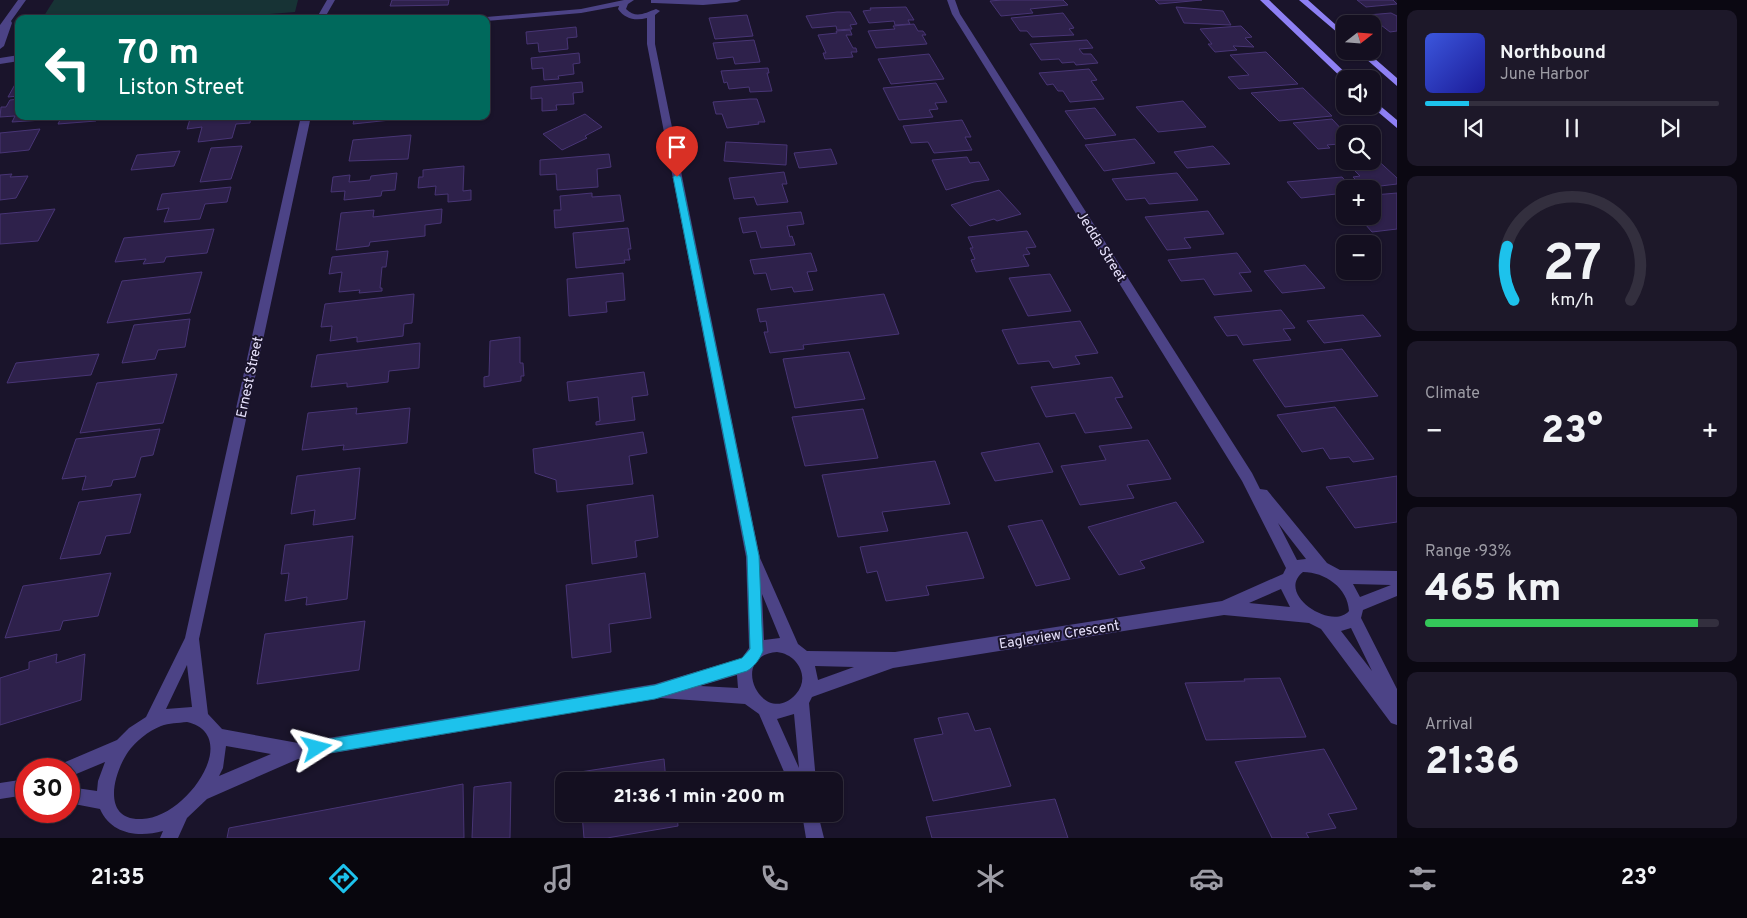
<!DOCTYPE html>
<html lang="en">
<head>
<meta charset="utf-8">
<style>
	:root { --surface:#140f20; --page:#1d1829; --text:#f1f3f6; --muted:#9d9ca5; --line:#332f3e; --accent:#1dc2ec }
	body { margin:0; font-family:Overpass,sans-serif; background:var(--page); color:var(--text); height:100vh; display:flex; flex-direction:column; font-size:19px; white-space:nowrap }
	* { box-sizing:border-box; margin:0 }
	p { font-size:16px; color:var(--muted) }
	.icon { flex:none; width:28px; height:28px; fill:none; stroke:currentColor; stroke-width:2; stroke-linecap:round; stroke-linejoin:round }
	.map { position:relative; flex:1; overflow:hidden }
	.panel { display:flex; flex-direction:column; gap:10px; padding:10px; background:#0b0812; width:350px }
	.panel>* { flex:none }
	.guide { position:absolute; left:15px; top:15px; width:475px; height:105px; border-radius:10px; box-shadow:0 1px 4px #0004,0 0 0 1px var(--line); background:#00695c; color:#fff; overflow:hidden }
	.needle { width:32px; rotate:73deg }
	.tools { position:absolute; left:1336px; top:15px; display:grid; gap:10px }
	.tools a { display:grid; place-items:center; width:45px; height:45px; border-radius:10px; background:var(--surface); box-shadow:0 1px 4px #0004,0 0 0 1px var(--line); font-size:25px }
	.speed { position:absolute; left:15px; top:758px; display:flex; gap:10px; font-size:25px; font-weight:700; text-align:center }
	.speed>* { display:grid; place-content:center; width:65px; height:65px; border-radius:50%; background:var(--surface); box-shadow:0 1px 4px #0004,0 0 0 1px var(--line); line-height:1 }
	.speed .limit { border:8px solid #d22; background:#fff; color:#111 }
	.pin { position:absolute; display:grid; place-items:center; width:42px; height:42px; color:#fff; margin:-51px -21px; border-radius:50% 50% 50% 0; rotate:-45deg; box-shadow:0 0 5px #0007 }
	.pin .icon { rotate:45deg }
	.me { position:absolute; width:55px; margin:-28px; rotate:81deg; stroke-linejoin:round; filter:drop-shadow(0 0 4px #0008) }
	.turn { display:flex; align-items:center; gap:18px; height:105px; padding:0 20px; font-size:22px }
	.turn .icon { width:65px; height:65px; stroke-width:2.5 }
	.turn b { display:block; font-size:35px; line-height:42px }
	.big { font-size:38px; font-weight:800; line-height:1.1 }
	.panel .card { flex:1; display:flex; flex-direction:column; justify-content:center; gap:8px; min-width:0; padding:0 18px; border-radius:10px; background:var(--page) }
	.panel .dial { align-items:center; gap:0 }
	.dial svg { height:130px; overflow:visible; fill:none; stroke:var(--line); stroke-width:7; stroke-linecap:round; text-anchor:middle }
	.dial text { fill:var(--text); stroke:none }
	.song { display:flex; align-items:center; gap:15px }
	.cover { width:60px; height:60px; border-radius:8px; background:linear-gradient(135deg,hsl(230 70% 55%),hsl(240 70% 35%)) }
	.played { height:5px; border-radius:2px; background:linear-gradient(90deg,var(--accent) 15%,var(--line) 15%) }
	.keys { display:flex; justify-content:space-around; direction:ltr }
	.heat { display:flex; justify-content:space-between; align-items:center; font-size:28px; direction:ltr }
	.charge { height:8px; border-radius:4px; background:linear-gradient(90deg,#34c759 93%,var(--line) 0) }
	.trip { position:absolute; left:555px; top:772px; width:288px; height:50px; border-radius:10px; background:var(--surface); box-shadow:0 1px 4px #0004,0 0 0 1px var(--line); font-weight:800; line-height:50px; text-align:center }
	.tab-bar { display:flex; height:80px; justify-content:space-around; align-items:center; background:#08060d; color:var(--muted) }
	.tab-bar .icon { width:35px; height:35px }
	.tab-bar .on { color:var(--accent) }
	.tab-bar b { font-size:22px; color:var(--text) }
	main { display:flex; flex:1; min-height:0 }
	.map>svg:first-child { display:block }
</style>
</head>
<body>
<main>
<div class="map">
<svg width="1397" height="838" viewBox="0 0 1397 838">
	<rect width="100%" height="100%" fill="#1a142b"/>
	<path fill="#173335" d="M54,0h244l-3,12 -90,7h-163z"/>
	<path fill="#2e214b" stroke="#483575" d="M392,0h57l-1,5 -58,1z
		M1002,0h61l5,5 -38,4 3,4 -32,3 -11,-15z
		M1155,0h47l-43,4z
		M1357,0h36l4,4 -31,3z
		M906,7l8,13h-6l2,4 -15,1 -1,-4 -25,2 -6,-12 8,-1 -1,-2z
		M1176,7l47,4 8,14 -47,-2z
		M837,12h13l7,12 -7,1 2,4 -15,1 -1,-4 -24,2 -6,-12z
		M1063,13l11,15 -5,1 5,6 -42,2 -5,-6h-7l-9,-13z
		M1391,13l6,3v15l-7,1 -22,-17z
		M747,15l6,21 -38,3 -6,-21z
		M914,24l4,7h5l3,4h-4l5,9 -51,4 -8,-17 27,-2 -2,-3z
		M1241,26l11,11 -7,1 9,9 -21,-1 4,4 -22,2 -7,-8h4l-12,-15z
		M576,27l1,10 -10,1 1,11 -29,3 -1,-9 -11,1 -1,-12z
		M850,30l2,5h-6l7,13h3l1,4h-6l2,5 -28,2 -2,-6h3l-8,-18 19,-2 -1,-2z
		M754,40l6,22 -25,2 -2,-7 -16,2 -4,-16z
		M1087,40l6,8 -14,1 4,5h8l7,9 -22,2 -2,-3 -12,1 -3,-4 -18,1 -11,-16z
		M1266,52l32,32 -59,5 -11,-12 21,-2 -19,-20z
		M579,53l1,10 -7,1 1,10 -16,2 1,3 -15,1 -1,-12 -11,1 -1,-11z
		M929,54l15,25 -53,5 -13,-25z
		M768,68l1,5h-2l5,18 -22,1 -1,-5 -20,2 -2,-7 -3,1 -3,-12z
		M1089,69l8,11 -6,1 13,18 -34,3 -7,-11h-5l-5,-7 -6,1 -8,-12z
		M18,79l1,17 -11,1z
		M582,82l1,10 -10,1 1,11 -18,1 1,5 -15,1v-13l-11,1v-12z
		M936,83l11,19 -12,1 3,6 -9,1 4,7 -34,3 -16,-32z
		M1303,88l29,28 -53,5 -28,-28z
		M19,99v17h26l-2,4 -31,2 3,-6 -15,1 1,-10h5l4,-7z
		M750,99h7l8,23h-7l1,2 -32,4 -5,-14h-6l-3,-12z
		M1183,101l23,26 -48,5 -22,-25z
		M1095,108l21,27 -31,4 -20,-28z
		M585,114l17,13 -17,9 2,2 -25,12 -19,-16z
		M62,116h36l-2,5 -38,3z
		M212,116h39l-1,7 -14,1 -4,14 -34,4 4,-15 -15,2 3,-10z
		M355,116h73l-75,8z
		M1332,119l14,15 -1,4 -10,1 4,5 -12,1 3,3 -12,1 -25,-26z
		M962,120l9,17h-6l7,13 -38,3 -6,-11 -17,1 -8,-17z
		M40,129l-11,21 -29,3v-20z
		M411,135l-3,24 -59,2 4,-21z
		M1135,139l20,24 -51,8 -19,-26z
		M726,142l61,3 -1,20 -62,-4z
		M242,146l-11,33 -31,3 11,-34z
		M1213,146l17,18 -43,4 -13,-16z
		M831,149l6,15 -38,4 -5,-15z
		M180,151l-6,15 -43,4 6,-15z
		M609,154l2,13 -14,2 1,18 -41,3 -1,-16 -16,1v-15z
		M1372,155l25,23v6l-33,4 -11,-11 7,-1 -6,-6h-6l-13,-12 10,-2v5h27z
		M967,157l3,6 9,-1 10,18 -15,2 -28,8 -14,-30z
		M464,166l-1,25 8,-1v10l-23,2v-8l-13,1 1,-9 -18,2 1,-11h4v-7z
		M784,172l3,12h-5l6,18 -31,3 -3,-8 -20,2 -5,-21z
		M397,173l-2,17 -13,1 -1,5 -37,4 1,-9 -14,1 2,-15 17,-2 -1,7 21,-2 1,-4z
		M1177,173l21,27 -49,4 -4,-6 -19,2 -14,-21z
		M12,174l-2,3 18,-1 -12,22 -16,2v-25z
		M1342,177l11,12h-8v4l-44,5 -14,-16z
		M231,187l-4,15 -22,2 -5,15 -36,3 5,-14 -12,2 5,-16z
		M999,190l22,24 -24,7 -3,-2 -24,7 -19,-21z
		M592,193v4l28,-2 4,26 -69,7 -1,-18h7l-1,-14z
		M1397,193v36l-25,3 -14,-16h14v-13l9,-1 -7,-7z
		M55,209l-17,32 -38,3v-30z
		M442,209l-1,14 -16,2v11l-55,6 -1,4 -33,4 5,-37 33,-3 -1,7z
		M1208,211l16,23 -40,4 7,10 -24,2 -22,-33z
		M801,212l3,12 -17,2 3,11 2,-1 3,9 -34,3 -5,-17 -13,2 -4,-15z
		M628,228l3,21h-3l2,11h-6l1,3 -49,5 -3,-35z
		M214,229l-7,24 -41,4 -2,5 -21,2 3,-5 -31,3 9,-24z
		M1027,231l9,16 -10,1 4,6 -7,1 6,11 -53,6 -5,-12 4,-1 -5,-11h3l-5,-11z
		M388,251l-2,16h-4l-2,21h2v3l-23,2 1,-3 -21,2 3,-20 -13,2 3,-17z
		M811,253l6,18 -10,1 6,18 -19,2 -2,-5 -21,3 -5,-17 -12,1 -4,-14z
		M1237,253l14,19 -12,1 13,18 -38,4 -10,-16 -23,2 -13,-21z
		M1305,265l20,23 -43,5 -18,-22z
		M202,272l-12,41 -83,10 15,-42z
		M623,273l2,27 -19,2 1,10 -38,4 -2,-37z
		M1050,274l21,37 -43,5 -19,-38z
		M414,294l-2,29 -8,1 -1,12 -46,6v-5l-27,4 2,-15 -11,1 4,-23z
		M884,294l15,40 -96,11 1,4 -34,4 -6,-21h4l-2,-11 -6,1 -3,-13z
		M1281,310l14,18 -12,1 8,11 -48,5 -6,-10 -10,1 -13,-19z
		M1363,315l18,21 -57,7 -17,-22z
		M190,319l-5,28 -27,3 -3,9 -33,4 12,-38z
		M1080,321l18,32 -23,3 5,8 -27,4 -4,-7 -31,3 -16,-34z
		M520,337v26h3l1,13h-3v5l-37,6v-10l5,-1 1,-35z
		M420,343l-1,25 -30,3 -1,11 -41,5v-4l-36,4 6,-32z
		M1342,349l36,47 -93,11 -32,-47z
		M849,352l16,47 -70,9 -12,-49z
		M99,354l-8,21 -84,8 9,-20z
		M644,372l4,23 -16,2 3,23 -39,5v-3l4,-1 -2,-24 -29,4 -2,-19z
		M177,374l-14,49 -83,10 17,-50z
		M1112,377l11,20 -8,1 17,30 -47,5 -10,-20 -29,4 -15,-30z
		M1335,407l39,52 -21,3 -4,-5 -19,2 -7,-11 -21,4 -25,-37z
		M357,408l-1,6 54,-6 -3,35 -64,7 1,-5 -42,5 6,-37z
		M863,409l15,49 -73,8 -13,-49z
		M160,429l-7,26 -12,2 -6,20 -22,3 -2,6 -29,4 4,-14 -24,3 14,-40z
		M643,432l4,21 -18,3 4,28 -76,8 -1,-12 -21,-7 -2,-24z
		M1148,440l23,39 -44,6 7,13 -54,7 -19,-39 45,-6 -7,-14z
		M1039,443l14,29 -58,9 -14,-28z
		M935,461l15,43 -68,8 6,19 -50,6 -16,-62z
		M360,468l-5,51 -42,6 2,-15 -24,4 6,-38z
		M1397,476v46l-42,6 -29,-41z
		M141,494l-11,39 -24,3 -6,18 -40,5 19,-57z
		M653,495l5,42 -23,4 2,16 -45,7 -5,-59z
		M1176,502l28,40 -64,19 5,7 -26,7 -31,-48z
		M1042,520l28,59 -34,7 -28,-60z
		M967,532l17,46 -58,8 3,9 -43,6 -9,-30 -10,2 -7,-26z
		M353,536l-6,63 -41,6 1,-8 -22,4 4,-28 -8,1 4,-29z
		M111,573l-13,43 -35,5 -3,9 -55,8 18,-52z
		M645,573l6,45 -42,6 2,28 -39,6 -6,-73z
		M365,621l-6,49 -102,14 8,-50z
		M57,654l-1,9 29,-9 -4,46 -81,25v-47l29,-9v-7z
		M1280,678l26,59 -100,3 -21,-57 60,-2 -1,-2z
		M968,713l7,18 15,-3 21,58 -78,15 -19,-62 29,-5 -5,-16z
		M1324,749l33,60 -29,5 8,14 -30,5 3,5h-37l-37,-76z
		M664,759l2,22h-85l-1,-9z
		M511,782l-1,56h-38l2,-51z
		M463,784l1,54h-237l2,-10z
		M1055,799l13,39h-136l-6,-21z
		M582,814h95l1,12 -71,12h-23z"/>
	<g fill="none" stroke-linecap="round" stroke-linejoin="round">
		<path fill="#4c4386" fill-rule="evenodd" d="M18,0h8l-15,21 1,2 -8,23 -4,3v-24z
			M327,0h8l-11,19h-8z
			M624,0h10l-6,4 -2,5c10,10 19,4 30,0l4,2 -5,4v29l105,514 38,86 9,7 88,1 327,-51 61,-27 3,-6 -44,-87 -290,-467 -5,-14h8l5,14 292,459 8,16 7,1 60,73 13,7 57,1v25l-34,14 -2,8 36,71v36l-6,-2 -70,-94 -12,-6 -85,-8 -331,53 -81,29 -3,6 7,78h-28l-29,-67 -14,-10 -84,-6 -363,61 -91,40 -20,19 -9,20h-18l3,-7c-25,7 -52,3 -63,-22l-31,-6v-16l28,4 1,-10 7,-19 -36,15v-8h-8l2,-6 54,-23 12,-12 17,-11 39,-79 116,-522h10l-112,523 9,75 14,15 76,14 357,-59 87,-26 7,-10 -3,-91 -99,-513v-26c-12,3 -22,1 -29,-9l1,-3 -38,7 -95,8v-2h-4l4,-2 95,-8zM1278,523l28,36 -9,1zM1303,572c22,0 45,16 46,39 -17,20 -74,-17 -46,-39zM1353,584l38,1 -31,12zM1281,589l9,18 -41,-4zM762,594l18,44 -16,2zM1351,628l21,43 -31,-40zM777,652c20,2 34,25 19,42 -32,36 -70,-38 -19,-42zM187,665l5,42 -26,2zM815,666l39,1 -36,13zM737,675l1,13 -38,-2zM794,714l5,54 -22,-49zM187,722c56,13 0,96 -45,97 -41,2 -29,-45 -14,-67 7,-10 20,-21 33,-26 8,-3 17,-3 26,-4zM226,746l45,8 -52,22 4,-8z
			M651,0h90l-4,2 -34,3 -49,-2h-3z
			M19,55v6l-19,3v-6z
			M26,779v16l-26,4v-16z
			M802,814h16l6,24h-18z"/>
		<path fill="#8e80f4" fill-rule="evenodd" d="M1260,0h9l83,79h-7v2z
			M1299,0h9l37,33v6z
			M1357,51h9l31,27v8z
			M1372,99l25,21v8l-26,-22z"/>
	</g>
	<path fill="#1dc2ec" stroke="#137e99" d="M677,174l4,3 78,379 4,95c-3,8 -9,16 -16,20l-92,28 -338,56 -5,-2 -2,-5 2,-5 5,-2 338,-56 87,-27 8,-9 -3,-93 -74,-379z"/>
	<g text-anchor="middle" stroke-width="4" stroke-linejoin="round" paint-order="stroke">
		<g font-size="14" fill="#e7e1fc" stroke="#1a142b">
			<text transform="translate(1102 246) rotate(58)" y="5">Jedda Street</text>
			<text transform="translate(249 377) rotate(-78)" y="5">Ernest Street</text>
			<text transform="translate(1059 634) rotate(-9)" y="5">Eagleview Crescent</text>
		</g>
	</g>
</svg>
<div class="tools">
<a><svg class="needle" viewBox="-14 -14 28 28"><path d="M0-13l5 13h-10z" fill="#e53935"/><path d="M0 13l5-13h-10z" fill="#9d9ca5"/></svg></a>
<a><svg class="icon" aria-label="sound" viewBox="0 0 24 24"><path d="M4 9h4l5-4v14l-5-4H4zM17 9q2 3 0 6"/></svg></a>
<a><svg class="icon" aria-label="search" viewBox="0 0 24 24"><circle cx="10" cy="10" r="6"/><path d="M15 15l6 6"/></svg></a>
<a>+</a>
<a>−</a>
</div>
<div class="speed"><div class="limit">30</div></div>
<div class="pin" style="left:677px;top:177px;background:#d93025"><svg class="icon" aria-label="arrive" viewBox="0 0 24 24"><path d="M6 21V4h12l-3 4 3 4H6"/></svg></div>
<svg class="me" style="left:317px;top:748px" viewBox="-20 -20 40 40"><path d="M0-17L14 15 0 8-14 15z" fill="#1dc2ec" stroke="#fff" stroke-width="4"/></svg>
<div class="trip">21:36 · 1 min · 200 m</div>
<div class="guide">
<div class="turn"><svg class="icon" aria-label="left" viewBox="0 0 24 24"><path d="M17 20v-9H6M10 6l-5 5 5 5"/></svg><div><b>70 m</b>Liston Street</div></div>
</div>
</div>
<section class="panel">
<div class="card">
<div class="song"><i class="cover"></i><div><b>Northbound</b><p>June Harbor</p></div></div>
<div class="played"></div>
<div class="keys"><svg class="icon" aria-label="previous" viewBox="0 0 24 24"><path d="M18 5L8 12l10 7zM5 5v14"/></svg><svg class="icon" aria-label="pause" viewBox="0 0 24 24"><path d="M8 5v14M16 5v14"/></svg><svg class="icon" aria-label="next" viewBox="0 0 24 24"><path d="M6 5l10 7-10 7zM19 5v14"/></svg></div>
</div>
<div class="card dial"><svg viewBox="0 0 100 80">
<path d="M14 69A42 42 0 1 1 86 69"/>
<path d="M14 69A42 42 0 0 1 10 36" stroke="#1dc2ec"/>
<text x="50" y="56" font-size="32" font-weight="700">27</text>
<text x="50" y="72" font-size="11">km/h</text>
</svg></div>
<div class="card"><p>Climate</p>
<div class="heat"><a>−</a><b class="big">23°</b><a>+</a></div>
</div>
<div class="card"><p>Range · 93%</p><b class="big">465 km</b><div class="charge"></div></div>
<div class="card"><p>Arrival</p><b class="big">21:36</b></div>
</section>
</main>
<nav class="tab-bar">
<b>21:35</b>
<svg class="icon on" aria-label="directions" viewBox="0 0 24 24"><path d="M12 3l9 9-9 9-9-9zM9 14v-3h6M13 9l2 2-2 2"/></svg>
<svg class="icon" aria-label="music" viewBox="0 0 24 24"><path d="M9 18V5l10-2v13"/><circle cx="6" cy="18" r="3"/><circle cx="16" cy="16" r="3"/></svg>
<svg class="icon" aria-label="phone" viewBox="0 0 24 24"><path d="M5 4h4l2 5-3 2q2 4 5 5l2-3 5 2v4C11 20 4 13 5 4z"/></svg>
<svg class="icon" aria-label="climate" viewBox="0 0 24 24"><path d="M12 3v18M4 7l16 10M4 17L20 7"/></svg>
<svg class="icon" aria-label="car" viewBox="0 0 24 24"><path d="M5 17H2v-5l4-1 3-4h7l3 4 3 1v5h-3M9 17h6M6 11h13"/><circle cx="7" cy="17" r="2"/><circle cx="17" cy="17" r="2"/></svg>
<svg class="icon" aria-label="filters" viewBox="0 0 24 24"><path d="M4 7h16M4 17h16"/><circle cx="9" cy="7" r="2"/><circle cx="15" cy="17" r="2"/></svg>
<b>23°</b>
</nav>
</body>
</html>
